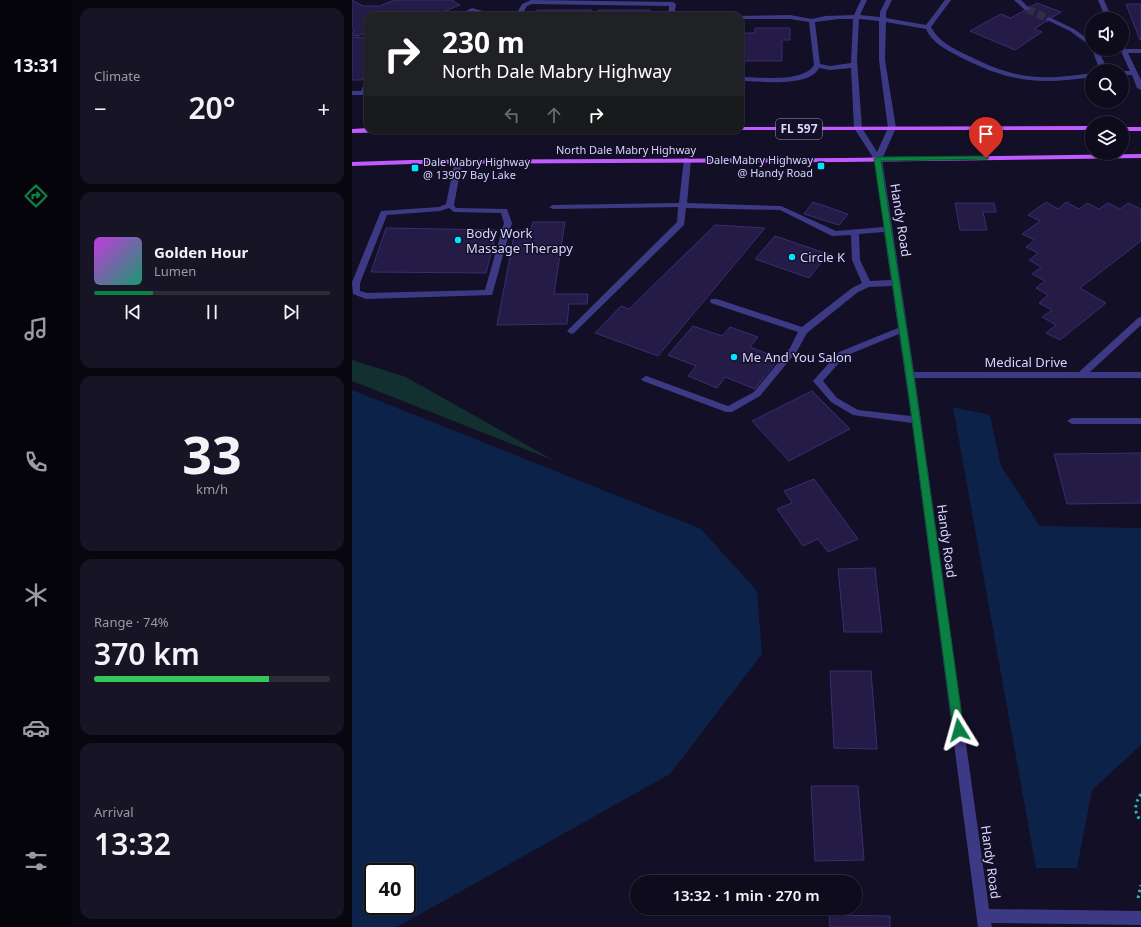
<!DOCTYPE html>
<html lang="en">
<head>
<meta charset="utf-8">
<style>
	:root { --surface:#0e0b1c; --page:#171425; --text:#f1f3f6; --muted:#9b9ba3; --line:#2e2b3b; --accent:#0b8043 }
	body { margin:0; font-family:"Noto Sans",sans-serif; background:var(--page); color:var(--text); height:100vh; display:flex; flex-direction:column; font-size:15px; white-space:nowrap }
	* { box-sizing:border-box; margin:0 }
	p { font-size:13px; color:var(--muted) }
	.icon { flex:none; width:22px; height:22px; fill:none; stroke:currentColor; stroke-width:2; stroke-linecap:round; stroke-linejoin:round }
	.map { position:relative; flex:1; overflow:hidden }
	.side { display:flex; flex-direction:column; gap:8px; padding:8px; background:#08060f; width:280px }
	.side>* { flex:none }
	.guide { position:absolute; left:12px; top:12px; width:380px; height:122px; border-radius:12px; box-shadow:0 1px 3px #0004,0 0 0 1px var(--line); background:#202124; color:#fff; overflow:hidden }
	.buttons { position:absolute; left:733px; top:12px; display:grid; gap:8px }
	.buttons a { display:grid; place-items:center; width:44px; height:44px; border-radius:50%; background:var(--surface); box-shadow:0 1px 3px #0004,0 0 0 1px var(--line); font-size:20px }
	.speed { position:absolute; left:12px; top:863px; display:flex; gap:8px; font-size:20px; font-weight:700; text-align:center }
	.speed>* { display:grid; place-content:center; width:52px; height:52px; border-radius:50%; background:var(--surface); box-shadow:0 1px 3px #0004,0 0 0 1px var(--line); line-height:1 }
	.speed .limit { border:2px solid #111; border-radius:6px; background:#fff; color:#111 }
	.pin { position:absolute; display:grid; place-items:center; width:34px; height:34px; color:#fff; margin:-41px -17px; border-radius:50% 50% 50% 0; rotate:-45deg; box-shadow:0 0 4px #0007 }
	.pin .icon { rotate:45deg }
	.me { position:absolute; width:44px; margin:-22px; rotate:352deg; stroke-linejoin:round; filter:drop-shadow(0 0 3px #0008) }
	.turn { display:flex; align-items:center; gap:14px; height:84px; padding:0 12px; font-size:18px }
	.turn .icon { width:52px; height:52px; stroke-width:2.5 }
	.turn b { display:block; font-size:28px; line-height:34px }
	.lanes { display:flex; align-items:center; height:38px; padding:0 12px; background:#0003; justify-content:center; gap:20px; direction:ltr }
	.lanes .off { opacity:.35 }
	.big { font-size:30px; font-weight:600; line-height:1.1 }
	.side .card { flex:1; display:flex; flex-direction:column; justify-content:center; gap:6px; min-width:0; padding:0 14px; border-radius:12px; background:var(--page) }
	.side .dial { align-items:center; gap:0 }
	.dial b { font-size:52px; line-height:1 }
	.song { display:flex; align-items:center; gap:12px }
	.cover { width:48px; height:48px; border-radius:6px; background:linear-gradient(135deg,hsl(290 70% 55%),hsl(160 70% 35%)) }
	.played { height:4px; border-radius:2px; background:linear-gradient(90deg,var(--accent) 25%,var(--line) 25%) }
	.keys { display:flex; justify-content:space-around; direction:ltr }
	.heat { display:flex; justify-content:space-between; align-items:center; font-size:22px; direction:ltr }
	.charge { height:6px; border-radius:3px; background:linear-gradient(90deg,#34c759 74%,var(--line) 0) }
	.trip { position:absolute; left:278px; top:875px; width:232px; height:40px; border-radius:20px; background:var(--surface); box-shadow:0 1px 3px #0004,0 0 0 1px var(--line); font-weight:600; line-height:40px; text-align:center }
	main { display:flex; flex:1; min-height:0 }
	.dock { display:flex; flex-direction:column; width:72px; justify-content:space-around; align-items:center; background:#06040b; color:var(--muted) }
	.dock .icon { width:28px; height:28px }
	.dock .on { color:var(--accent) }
	.dock b { font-size:18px; color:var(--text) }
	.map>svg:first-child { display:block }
</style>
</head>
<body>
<main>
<nav class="dock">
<b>13:31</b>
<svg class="icon on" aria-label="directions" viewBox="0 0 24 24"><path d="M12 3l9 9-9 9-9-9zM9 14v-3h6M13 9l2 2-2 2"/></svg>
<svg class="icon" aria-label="music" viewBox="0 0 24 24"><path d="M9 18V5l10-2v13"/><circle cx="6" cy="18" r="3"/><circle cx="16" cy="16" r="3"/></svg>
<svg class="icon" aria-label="phone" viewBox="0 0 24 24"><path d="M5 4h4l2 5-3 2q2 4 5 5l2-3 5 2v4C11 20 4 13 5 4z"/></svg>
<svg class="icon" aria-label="climate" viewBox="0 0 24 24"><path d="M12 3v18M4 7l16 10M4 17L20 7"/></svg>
<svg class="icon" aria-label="car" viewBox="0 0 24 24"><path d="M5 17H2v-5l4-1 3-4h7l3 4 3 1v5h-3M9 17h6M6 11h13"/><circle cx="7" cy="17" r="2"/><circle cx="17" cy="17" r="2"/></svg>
<svg class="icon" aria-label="filters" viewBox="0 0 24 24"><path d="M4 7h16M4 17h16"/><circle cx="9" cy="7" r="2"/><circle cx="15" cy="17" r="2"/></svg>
</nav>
<section class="side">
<div class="card"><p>Climate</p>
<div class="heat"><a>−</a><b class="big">20°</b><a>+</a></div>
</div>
<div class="card">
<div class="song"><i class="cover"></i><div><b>Golden Hour</b><p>Lumen</p></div></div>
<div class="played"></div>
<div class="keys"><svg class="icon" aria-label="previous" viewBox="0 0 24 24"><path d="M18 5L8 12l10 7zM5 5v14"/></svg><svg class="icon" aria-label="pause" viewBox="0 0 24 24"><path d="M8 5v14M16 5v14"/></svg><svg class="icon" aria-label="next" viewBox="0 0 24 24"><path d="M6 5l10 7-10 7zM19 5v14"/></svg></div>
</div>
<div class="card dial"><b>33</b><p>km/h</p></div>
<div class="card"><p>Range · 74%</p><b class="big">370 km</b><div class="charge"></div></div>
<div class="card"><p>Arrival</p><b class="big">13:32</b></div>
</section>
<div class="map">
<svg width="789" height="927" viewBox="0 0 789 927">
	<rect width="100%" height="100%" fill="#130f26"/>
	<path fill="#12302f" d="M0,360l54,17 149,84 -203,-80z"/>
	<path fill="#0c2248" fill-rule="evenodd" d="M0,390l349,139 56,62 5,63 -92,120 -273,153h-45zM21,872h34v34h-34z
		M601,407l37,8 11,51 39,60 101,2v217l-49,45 -15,78h-41z"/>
	<path fill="#241b47" stroke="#3b2d73" d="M0,0l11,6h17l14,-6h58l8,5 -27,11h-65v16l-10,4 -6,-1 2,-7 -2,-1z
		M685,3l24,9 -27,17 8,3 -27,18 -45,-19 31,-17 10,4z
		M774,4h15v36h-1z
		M185,10h55l-1,6h-56z
		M246,10h52v6h-52z
		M403,28h35v12h-8v21h-42v-28h15z
		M0,37l16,1v29l-6,13h-10z
		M461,202l35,12 -9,11 -35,-11z
		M694,202l12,7 8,-7 13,7 8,-6 12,6 9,-6 12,6 8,-6 13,6v32l-61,47 26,15 -46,37 -14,-7 10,-8 -14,-8 10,-7 -13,-7 9,-8 -12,-7 9,-7 -13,-7 9,-7 -12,-7 9,-7 -12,-6 9,-7 -13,-6 18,-13 -12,-6z
		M603,203h39l2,9h-13l4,18h-27z
		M181,222h32l-11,72h34l-1,10h-18l-2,20 -70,1 18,-95h16z
		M363,225l50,3 -107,128 -63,-23 26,-27 8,3z
		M34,228l111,2 -11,43 -115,-1z
		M423,236l53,18 -19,24 -54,-19z
		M341,326l29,10 8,-9 28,10 -8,10 29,11 -24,31 -30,-12 -8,11 -29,-12 8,-10 -28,-11z
		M460,391l38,38 -61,32 -37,-40z
		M789,453v50l-74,1 -13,-50z
		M462,479l44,60 -30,13 -10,-13 -15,7 -26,-37 15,-6 -8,-12z
		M523,568l7,64h-38l-6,-63z
		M478,671h41l6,78 -43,-1z
		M459,786h47l6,74 -49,1z
		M477,915l61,1v11h-60z"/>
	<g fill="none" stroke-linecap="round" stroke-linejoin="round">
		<path stroke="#312d47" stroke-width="8" stroke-dasharray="8 3.5" stroke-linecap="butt" d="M675,9l22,10"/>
		<path stroke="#2fb8b0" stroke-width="3" stroke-dasharray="2.5 3.5" stroke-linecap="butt" d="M789,794c-6,9 -8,18 0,27
			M786,898l3,-13"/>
		<path fill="#3d3a85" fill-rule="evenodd" d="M179,0l142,2 3,2 -2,12h-6l1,-10 -137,-2 -5,2 -6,10h-6l7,-12z
			M509,0h6l-7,15 20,2v-5l6,-12h6l-6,12v6l40,7 19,-25h6l-20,27c8,15 21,21 36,28 47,24 73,26 125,18v4c-54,8 -83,5 -132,-20 -13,-7 -28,-14 -34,-28l-40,-7 -1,38 11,68 -14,31 32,213h165l59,-54 3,-1v8l-51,47h51v6h-226l74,531 152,2v14l-150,-2 1,4h-14l-66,-504 -59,-8 -22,-13 -18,-21 26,-29 59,-24 -6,-42 -23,1 -11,5 -51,41 -10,18 -37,45 -28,16h-6l-83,-31 -2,-2 5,-3 3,1 79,29 26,-14 36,-44 8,-16 -87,-29 -1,-2 1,-2h6l85,28 50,-39 10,-5 -10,-23 -1,-25 -19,1 -52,-26 -94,-2 -2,17 -110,108 -3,1 -4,-3 110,-109 1,-15 -125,2 -4,-2 4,-2 126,-2 5,-45h3l4,2 -4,43 94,3 55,25 48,-4 -10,-68 -20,-31 -3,-60 -21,2 -11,-2c-10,20 -60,13 -79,13v-4c18,0 64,6 74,-12l-5,-43 -19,-3h-50v-3h-2l52,-1 22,4 13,-3 29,-1zM487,19h14l-2,44 -21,3 -10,-2 -5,-42zM507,19l20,2v39l9,68 -11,24 -15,-24 -5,-68zM532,232l7,48 -21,1 -10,-21 -1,-26zM547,334l12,82 -53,-6 -21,-12 -14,-17 22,-25z
			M662,0h7l9,9 -5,1z
			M746,0h6l8,19h-6z
			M120,8l14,4v4h-6v-2c-9,-2 -16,2 -25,2z
			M697,17l25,12 18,13v5l-22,-16 -23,-11 -1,-1z
			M770,45l4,4h15v4h-13l13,27v10l-4,-2 -5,-13h-10v-4h8l-10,-22h2z
			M740,49h6l10,22h-8z
			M13,81h3v14h-16v-4h9z
			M103,160h3l4,2 -8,43 2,3 51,1 5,14 -20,72 -126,4 -13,-5 -1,-12 29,-71 58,-4 7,-3zM97,208l5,4 47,1 3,10 -19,67 -118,3 -7,-2v-8l27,-68 53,-4z
			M720,418h69v6h-69l-5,-3z"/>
		<path fill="#c25bff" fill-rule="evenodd" d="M740,126v4h-355h3v-3z
			M770,127h19v4h-19z
			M16,128v2h41l-4,2 -53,1v-4z
			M789,154v4l-298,4 -432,2 -59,2v-4l59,-2 432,-2z"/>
	</g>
	<path fill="#0b8043" stroke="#07532c" d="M634,156h2v3l-107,2 35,229 48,340 -2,4 -3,1 -4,-1 -2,-4 -45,-340 -34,-231 4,-2z"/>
	<g fill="#00e5ff" stroke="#130f26" stroke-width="1.5">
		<rect x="465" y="162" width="8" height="8" rx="2"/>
		<rect x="59" y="164" width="8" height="8" rx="2"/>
		<circle cx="106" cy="240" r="4"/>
		<circle cx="440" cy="257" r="4"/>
		<circle cx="382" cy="357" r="4"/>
	</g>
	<g text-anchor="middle" stroke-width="3" stroke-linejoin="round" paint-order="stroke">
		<g font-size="11" fill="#d9d4ff" stroke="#130f26">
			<text x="274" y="154">North Dale Mabry Highway</text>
		</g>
		<g font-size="11" fill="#d9d4ff" stroke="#130f26" text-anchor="end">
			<text x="461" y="164">Dale Mabry Highway<tspan x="461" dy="13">@ Handy Road</tspan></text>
			<text x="71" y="166" text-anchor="start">Dale Mabry Highway<tspan x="71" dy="13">@ 13907 Bay Lake</tspan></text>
		</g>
		<rect fill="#130f26" stroke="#9e99be" stroke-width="1" x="424" y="119" width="46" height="20" rx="3"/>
		<g font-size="12" font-weight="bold" fill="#d9d4ff">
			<text x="447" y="133">FL 597</text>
		</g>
		<g font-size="13" fill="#d9d4ff" stroke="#130f26">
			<text transform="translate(549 220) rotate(81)" y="5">Handy Road</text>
			<text x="674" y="367">Medical Drive</text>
			<text transform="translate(595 541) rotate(82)" y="5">Handy Road</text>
			<text transform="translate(639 862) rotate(82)" y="5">Handy Road</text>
		</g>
		<g font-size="13" fill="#d9d4ff" stroke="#130f26" text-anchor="start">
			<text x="114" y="238">Body Work<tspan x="114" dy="15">Massage Therapy</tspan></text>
			<text x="448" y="262">Circle K</text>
			<text x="390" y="362">Me And You Salon</text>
		</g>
	</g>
</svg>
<div class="buttons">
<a><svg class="icon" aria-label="sound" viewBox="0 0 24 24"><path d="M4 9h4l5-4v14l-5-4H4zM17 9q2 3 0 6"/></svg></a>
<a><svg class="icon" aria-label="search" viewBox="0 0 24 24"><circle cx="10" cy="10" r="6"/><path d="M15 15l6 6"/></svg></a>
<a><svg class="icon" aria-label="layers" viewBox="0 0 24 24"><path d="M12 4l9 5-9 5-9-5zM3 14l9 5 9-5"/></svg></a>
</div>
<div class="speed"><div class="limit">40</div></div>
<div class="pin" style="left:634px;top:158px;background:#d93025"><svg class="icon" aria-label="arrive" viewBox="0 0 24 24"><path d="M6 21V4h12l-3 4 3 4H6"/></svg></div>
<svg class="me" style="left:607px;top:730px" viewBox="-20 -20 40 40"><path d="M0-17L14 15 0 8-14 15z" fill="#0b8043" stroke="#fff" stroke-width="4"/></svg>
<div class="trip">13:32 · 1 min · 270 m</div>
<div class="guide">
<div class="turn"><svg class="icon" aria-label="right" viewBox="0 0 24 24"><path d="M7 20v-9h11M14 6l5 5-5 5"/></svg><div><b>230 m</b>North Dale Mabry Highway</div></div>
<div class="lanes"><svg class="icon off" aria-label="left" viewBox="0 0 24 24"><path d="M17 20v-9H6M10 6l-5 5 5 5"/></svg><svg class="icon off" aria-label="ahead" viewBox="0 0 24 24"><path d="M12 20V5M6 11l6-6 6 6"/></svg><svg class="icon" aria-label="right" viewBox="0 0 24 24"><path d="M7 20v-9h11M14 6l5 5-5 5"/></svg></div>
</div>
</div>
</main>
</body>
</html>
